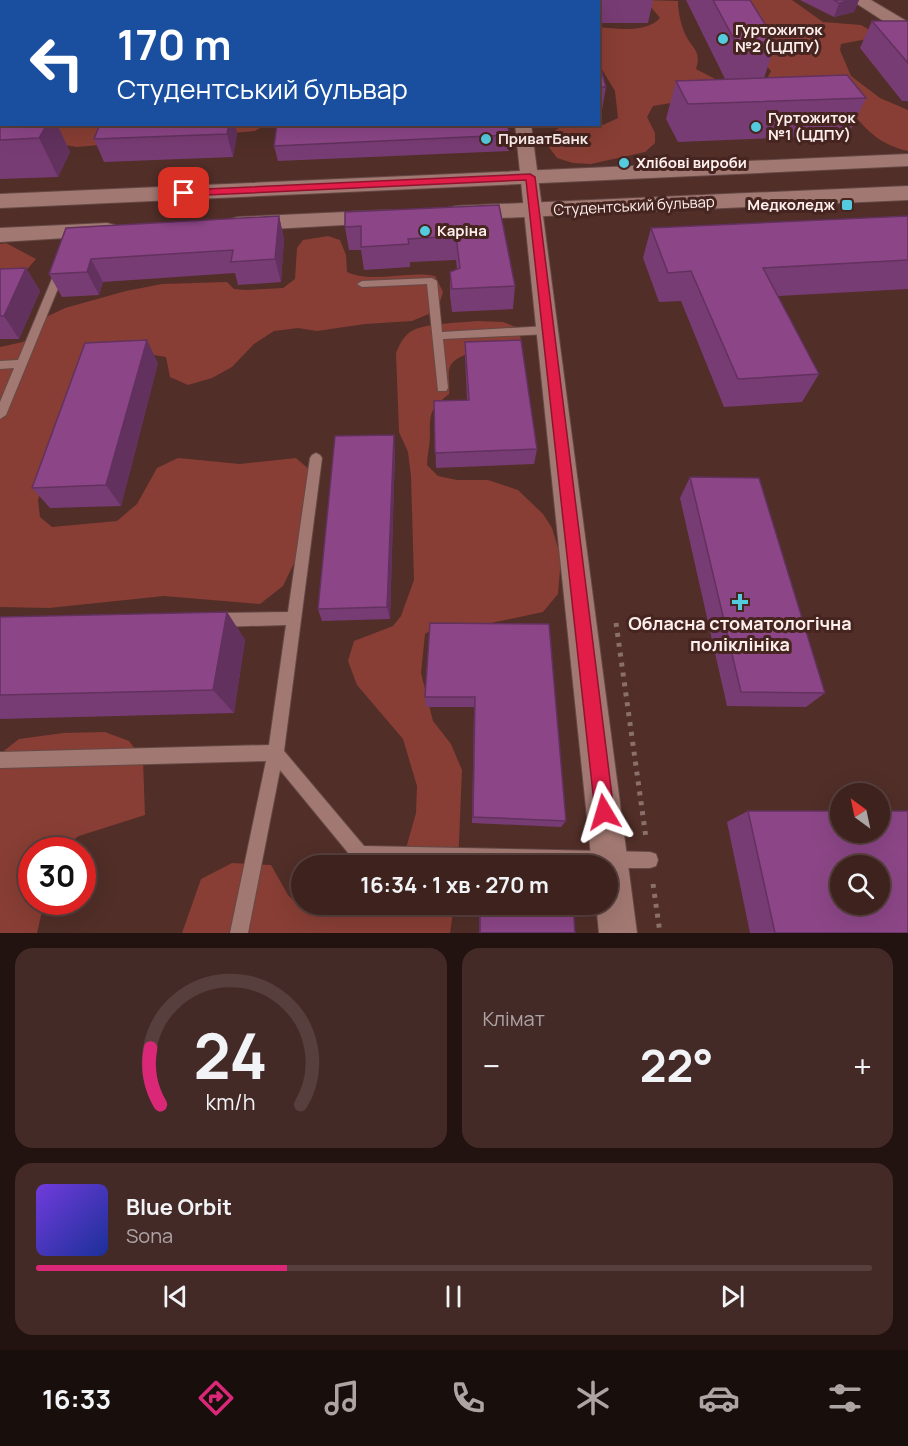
<!DOCTYPE html>
<html lang="uk">
<head>
<meta charset="utf-8">
<style>
	:root { --surface:#3d221e; --page:#442a27; --text:#f1f3f6; --muted:#ada4a4; --line:#563f3c; --accent:#db2777 }
	body { margin:0; font-family:Manrope,sans-serif; background:var(--page); color:var(--text); height:100vh; display:flex; flex-direction:column; font-size:22px; white-space:nowrap }
	* { box-sizing:border-box; margin:0 }
	p { font-size:20px; color:var(--muted) }
	.icon { flex:none; width:33px; height:33px; fill:none; stroke:currentColor; stroke-width:2; stroke-linecap:round; stroke-linejoin:round }
	.map { position:relative; height:933px; overflow:hidden }
	.panel { display:flex; flex-direction:column; gap:15px; padding:15px; background:#221310; flex:1 }
	.panel>* { flex:none }
	.hud { position:absolute; left:0px; top:0px; width:600px; height:126px; box-shadow:0 6px 24px #0002,0 0 0 2px var(--line); background:#1a4fa0; color:#fff; overflow:hidden }
	.needle { width:39px; rotate:327deg }
	.controls { position:absolute; left:830px; top:783px; display:grid; gap:12px }
	.controls a { display:grid; place-items:center; width:60px; height:60px; border-radius:50%; background:var(--surface); box-shadow:0 6px 24px #0002,0 0 0 2px var(--line); font-size:30px }
	.speed { position:absolute; left:18px; top:837px; display:flex; gap:12px; font-size:30px; font-weight:700; text-align:center }
	.speed>* { display:grid; place-content:center; width:78px; height:78px; border-radius:50%; background:var(--surface); box-shadow:0 6px 24px #0002,0 0 0 2px var(--line); line-height:1 }
	.speed .limit { border:9px solid #d22; background:#fff; color:#111 }
	.pin { position:absolute; display:grid; place-items:center; width:51px; height:51px; color:#fff; margin:-26px; border-radius:12px; box-shadow:0 3px 9px #0006 }
	.me { position:absolute; width:66px; margin:-33px; rotate:353deg; stroke-linejoin:round; filter:drop-shadow(0 0 4px #0008) }
	.turn { display:flex; align-items:center; gap:21px; height:126px; padding:0 18px; font-size:27px }
	.turn .icon { width:78px; height:78px; stroke-width:2.5 }
	.turn b { display:block; font-size:42px; line-height:51px }
	.big { font-size:45px; font-weight:700; line-height:1.1 }
	.panel .tile { flex:1; display:flex; flex-direction:column; justify-content:center; gap:9px; min-width:0; padding:0 21px; border-radius:18px; background:var(--page) }
	.panel .dial { align-items:center; gap:0 }
	.dial svg { height:156px; overflow:visible; fill:none; stroke:var(--line); stroke-width:7; stroke-linecap:round; text-anchor:middle }
	.dial text { fill:var(--text); stroke:none }
	.song { display:flex; align-items:center; gap:18px }
	.cover { width:72px; height:72px; border-radius:9px; background:linear-gradient(135deg,hsl(260 70% 55%),hsl(230 70% 35%)) }
	.played { height:6px; border-radius:3px; background:linear-gradient(90deg,var(--accent) 30%,var(--line) 30%) }
	.keys { display:flex; justify-content:space-around; direction:ltr }
	.heat { display:flex; justify-content:space-between; align-items:center; font-size:33px; direction:ltr }
	.panel .tiles { flex:1; display:grid; gap:15px; grid-template-columns:1fr 1fr }
	.tile:last-child { grid-column:span 2 }
	.trip { position:absolute; left:291px; top:855px; width:327px; height:60px; border-radius:30px; background:var(--surface); box-shadow:0 6px 24px #0002,0 0 0 2px var(--line); font-weight:700; line-height:60px; text-align:center }
	.menu { display:flex; height:96px; justify-content:space-around; align-items:center; background:#180e0c; color:var(--muted) }
	.menu .icon { width:42px; height:42px }
	.menu .active { color:var(--accent) }
	.menu b { font-size:27px; color:var(--text) }
	.map>svg:first-child { display:block }
</style>
</head>
<body>
<div class="map">
<svg width="908" height="933" viewBox="0 0 908 933">
	<rect width="100%" height="100%" fill="#512e28"/>
	<path fill="#883e34" d="M645,0l33,1c0,11 3,23 7,33 7,15 17,16 11,35l25,13 46,-3 4,-8 -6,-7 -29,-64h56l31,22 38,3 12,7 -1,6 -31,6 -1,6 11,26 29,22 28,12v41c-29,-7 -40,-19 -59,-42l-178,-6 -18,3 -6,11 8,16v10l-10,9 -54,12 -18,-1 -16,-5 -9,-12 2,-11 10,-8 43,-2 15,-7 -3,-27 -14,-23 -2,-41c18,2 48,6 61,-9z
		M1,101l1,23 263,1 -10,6 -178,16 -18,-3 -59,2z
		M328,236l12,4 6,15 1,17c26,12 60,-2 88,4l8,16 -4,13 -10,9 -17,7 -47,3 -48,7 -19,-3 -24,3 -20,13 -22,23 -20,11 -24,7 -18,-8 -4,-20 -19,-3 -73,32 -36,114 2,17 12,10 65,-6 20,-17 20,-36 21,-10 62,6 56,-6 16,14 -12,79 -17,35 -23,18 -96,-8 -115,12 -49,-1v-260l23,-5 14,-9 9,-16 19,-9 61,-17 36,-7 65,-2 7,7 11,1 38,-2 12,-9 2,-31 6,-8z
		M6,243l30,16 -18,21 -18,2v-38z
		M477,321l26,1 13,5 5,12 -2,9c-17,2 -66,0 -70,22 -1,7 1,16 0,24 -19,16 -19,17 -19,41 0,10 -3,20 -3,30l11,11 19,4h31l30,10 25,24 9,14 9,30 -3,36 -15,18 -52,11 -50,1 -16,10 -4,39 12,48 18,23 11,26 -4,95h-67l16,-20 9,-32 1,-27 -14,-47 -46,-54 -9,-24 6,-20 39,-15 8,-10 13,-36 -3,-104 -3,-24 -9,-20 -3,-79c3,-7 7,-16 14,-21 13,-9 50,-9 67,-11z
		M105,732l24,9 14,19 2,55 -66,21 -22,14h-25v52h12l-7,31h-37v-179l19,-15 44,-6z
		M232,863l39,2 17,30 21,20 47,-10h98l-4,28h-268l19,-54z"/>
	<g fill="none" stroke-linecap="round" stroke-linejoin="round">
		<defs>
			<path id="service" d="M449,0h6v2h-6z
				M61,266l5,3 -60,146 -6,4v-17l14,-34 -14,1v-8l18,-1 38,-91z
				M432,278l5,3 5,51 105,-6 5,4 -5,4 -104,5 5,49 -2,3h-8l-11,-107 -65,3 -5,-3 5,-3z
				M316,453l4,2 2,3 -38,293 80,95 286,6 6,2 2,6 -2,6 -6,2h-42v-2l-248,-4 -6,-2 -74,-90 -32,163h-18l36,-172 -266,7v-16l269,-7 17,-120 -69,2 -5,-2 -2,-5 2,-5 5,-2 71,-1 22,-154 2,-3z"/>
			<path id="minor" d="M501,0h14v2h-14z
				M515,124h16l106,809h-38l-3,-29h12v-38h-16z"/>
			<path id="tertiary" d="M851,0h20l37,22v12l-6,-1z
				M908,154v12l-908,42v-14z
				M908,186v14l-452,20 -8,-2 -4,-5 4,-5 8,-2z
				M389,210l8,2 4,5 -4,5 -159,9 -8,-2 -4,-5 4,-5 8,-2z
				M107,223l8,2 4,5 -4,5 -115,7v-14z"/>
		</defs>
		<use href="#service" stroke="#654946" stroke-width="2"/>
		<use href="#minor" stroke="#654946" stroke-width="2"/>
		<use href="#tertiary" stroke="#654946" stroke-width="2"/>
		<path stroke="#8b6f6b" stroke-width="5" stroke-dasharray="4 6" stroke-linecap="butt" d="M616,623l30,215
			M653,884l7,49"/>
		<use href="#service" fill="#a27972" fill-rule="evenodd"/>
		<use href="#minor" fill="#a27972" fill-rule="evenodd"/>
		<use href="#tertiary" fill="#a27972" fill-rule="evenodd"/>
	</g>
	<path fill="#783c74" d="M0,0h42l-1,2h-39v4h-2z
		M300,0h52l-1,2h-50z
		M467,0h29v2h-29z
		M544,0h109l-5,23h-50v-21h-54z
		M686,0h64l26,42 -12,36 102,20 -18,37 -170,7 -12,-23 10,-38 65,-2h-16z
		M800,0h59l-5,12 -20,5z
		M872,21h36v80h-6l-42,-53z
		M598,59l8,28 -5,29h-3z
		M0,116l2,8h55l13,28 -12,25 -58,2z
		M100,124h135l2,10 -4,23 -129,5 -10,-23z
		M510,135l-1,16 -231,10 -4,-15z
		M499,205l16,81 -2,23 -61,3 -2,-16v-24l7,-3 -1,-9 -46,2v5l-46,3 -3,-20h-12l-4,-23z
		M279,216l5,23 -3,43 -43,3 -3,-12 -132,9 -4,13 -37,2 -13,-23 17,-46z
		M908,216v73l-130,7 41,78 -17,28 -78,5 -43,-106 -22,1 -16,-44 8,-30z
		M26,268l14,23 -21,48h-19v-70z
		M465,342l72,107 -3,15 -98,4 -2,-67 33,-1 -2,-43z
		M158,363l-37,143 -71,2 -18,-20z
		M395,450l-5,169 -68,2 -4,-12z
		M690,477l135,216 -19,14 -79,-1 -47,-208z
		M227,612l18,28 -11,73 -234,6v-102z
		M430,623l136,198 -5,6 -89,-4 2,-116h-48l-1,-10z
		M748,811l160,122h-158l-23,-111z
		M479,904h94l2,29h-96z"/>
	<path fill="#62315e" d="M851,0h8l-5,12 -20,5 5,-14z
		M47,124h10l13,28 -12,25 -19,-39z
		M229,124h6l2,10 -4,23 -6,-23z
		M279,216l5,23 -3,43 -6,-23z
		M91,259l12,23 -4,13 -12,-23z
		M26,268l14,23 -21,48 -15,-23z
		M147,340l11,23 -37,143 -15,-21z
		M394,435l1,15 -5,169 -3,-12z
		M227,612l18,28 -11,73 -21,-23z"/>
	<path fill="#8c4687" stroke="#62315e" stroke-width="1.5" fill-rule="evenodd" d="M118,0h97v2h-29v-1l-69,1z
		M713,0h37l26,42 -40,1z
		M834,0h17l-12,3z
		M872,21h36v42z
		M598,59l8,28h-8z
		M847,75l19,23 -178,6 -12,-23z
		M0,116h2v8h45l-8,14 -39,2z
		M100,124h129l-2,10 -133,5z
		M277,124h230l3,11 -236,11z
		M499,205l16,81 -63,3 -2,-17 10,-4 -4,-32 -48,3 1,5 -48,3v-21l-16,1v-15z
		M279,216l-4,43 -44,3 2,-12 -142,9 -4,13 -38,2 17,-46z
		M908,216v44l-145,8 56,106 -81,5 -47,-108 -23,2 -17,-45z
		M26,268l-22,48h-4v-47z
		M147,340l-41,145 -74,3 53,-145z
		M521,340l16,109 -102,4 -1,-52 35,-1 -4,-58z
		M394,435l-7,172 -69,2 17,-173z
		M690,477l69,1 66,215 -84,-1z
		M227,612l-14,78 -213,5v-78z
		M430,623l119,1 17,197 -93,-4 2,-120h-50z
		M748,811h92v21h39v-21h29v122h-133zM840,866h39v38h-39z
		M480,904h93l2,29h-95z"/>
	<path fill="#e11d48" stroke="#92132f" stroke-width="1.5" d="M530,174l5,3 79,635 -3,6 -7,3 -6,-3 -3,-6 -69,-632 -342,16 -5,-3 5,-3z"/>
	<g fill="#54cade" stroke="#46241f" stroke-width="2">
		<circle cx="723" cy="39" r="6"/>
		<circle cx="756" cy="127" r="6"/>
		<circle cx="486" cy="139" r="6"/>
		<circle cx="624" cy="163" r="6"/>
		<rect x="841" y="199" width="12" height="12" rx="3"/>
		<circle cx="425" cy="231" r="6"/>
		<path d="M737 593h6v6h6v6h-6v6h-6v-6h-6v-6h6z"/>
	</g>
	<g text-anchor="middle" stroke-width="6" stroke-linejoin="round" paint-order="stroke">
		<g font-size="15" font-weight="bold" fill="#fdefed" stroke="#46241f" text-anchor="start">
			<text x="735" y="35">Гуртожиток<tspan x="735" dy="17">№2 (ЦДПУ)</tspan></text>
			<text x="768" y="123">Гуртожиток<tspan x="768" dy="17">№1 (ЦДПУ)</tspan></text>
			<text x="498" y="144">ПриватБанк</text>
			<text x="636" y="168">Хлібові вироби</text>
			<text x="835" y="210" text-anchor="end">Медколедж</text>
			<text x="437" y="236">Каріна</text>
		</g>
		<g font-size="15" fill="#fdefed" stroke="#46241f">
			<text transform="translate(634 206) rotate(-3)" y="5">Студентський бульвар</text>
		</g>
		<g font-size="18" font-weight="bold" fill="#fdefed" stroke="#46241f">
			<text x="740" y="630">Обласна стоматологічна<tspan x="740" dy="21">поліклініка</tspan></text>
		</g>
	</g>
</svg>
<div class="controls">
<a><svg class="needle" viewBox="-14 -14 28 28"><path d="M0-13l5 13h-10z" fill="#e53935"/><path d="M0 13l5-13h-10z" fill="#ada4a4"/></svg></a>
<a><svg class="icon" aria-label="search" viewBox="0 0 24 24"><circle cx="10" cy="10" r="6"/><path d="M15 15l6 6"/></svg></a>
</div>
<div class="speed"><div class="limit">30</div></div>
<div class="pin" style="left:184px;top:193px;background:#d93025"><svg class="icon" aria-label="arrive" viewBox="0 0 24 24"><path d="M6 21V4h12l-3 4 3 4H6"/></svg></div>
<svg class="me" style="left:604px;top:812px" viewBox="-20 -20 40 40"><path d="M0-17L14 15 0 8-14 15z" fill="#e11d48" stroke="#fff" stroke-width="4"/></svg>
<div class="trip">16:34 · 1 хв · 270 m</div>
<div class="hud">
<div class="turn"><svg class="icon" aria-label="left" viewBox="0 0 24 24"><path d="M17 20v-9H6M10 6l-5 5 5 5"/></svg><div><b>170 m</b>Студентський бульвар</div></div>
</div>
</div>
<section class="panel">
<div class="tiles">
<div class="tile dial"><svg viewBox="0 0 100 80">
<path d="M14 69A42 42 0 1 1 86 69"/>
<path d="M14 69A42 42 0 0 1 9 40" stroke="#db2777"/>
<text x="50" y="56" font-size="32" font-weight="700">24</text>
<text x="50" y="72" font-size="11">km/h</text>
</svg></div>
<div class="tile"><p>Клімат</p>
<div class="heat"><a>−</a><b class="big">22°</b><a>+</a></div>
</div>
<div class="tile">
<div class="song"><i class="cover"></i><div><b>Blue Orbit</b><p>Sona</p></div></div>
<div class="played"></div>
<div class="keys"><svg class="icon" aria-label="previous" viewBox="0 0 24 24"><path d="M18 5L8 12l10 7zM5 5v14"/></svg><svg class="icon" aria-label="pause" viewBox="0 0 24 24"><path d="M8 5v14M16 5v14"/></svg><svg class="icon" aria-label="next" viewBox="0 0 24 24"><path d="M6 5l10 7-10 7zM19 5v14"/></svg></div>
</div>
</div>
</section>
<nav class="menu">
<b>16:33</b>
<svg class="icon active" aria-label="directions" viewBox="0 0 24 24"><path d="M12 3l9 9-9 9-9-9zM9 14v-3h6M13 9l2 2-2 2"/></svg>
<svg class="icon" aria-label="music" viewBox="0 0 24 24"><path d="M9 18V5l10-2v13"/><circle cx="6" cy="18" r="3"/><circle cx="16" cy="16" r="3"/></svg>
<svg class="icon" aria-label="phone" viewBox="0 0 24 24"><path d="M5 4h4l2 5-3 2q2 4 5 5l2-3 5 2v4C11 20 4 13 5 4z"/></svg>
<svg class="icon" aria-label="climate" viewBox="0 0 24 24"><path d="M12 3v18M4 7l16 10M4 17L20 7"/></svg>
<svg class="icon" aria-label="car" viewBox="0 0 24 24"><path d="M5 17H2v-5l4-1 3-4h7l3 4 3 1v5h-3M9 17h6M6 11h13"/><circle cx="7" cy="17" r="2"/><circle cx="17" cy="17" r="2"/></svg>
<svg class="icon" aria-label="filters" viewBox="0 0 24 24"><path d="M4 7h16M4 17h16"/><circle cx="9" cy="7" r="2"/><circle cx="15" cy="17" r="2"/></svg>
</nav>
</body>
</html>
